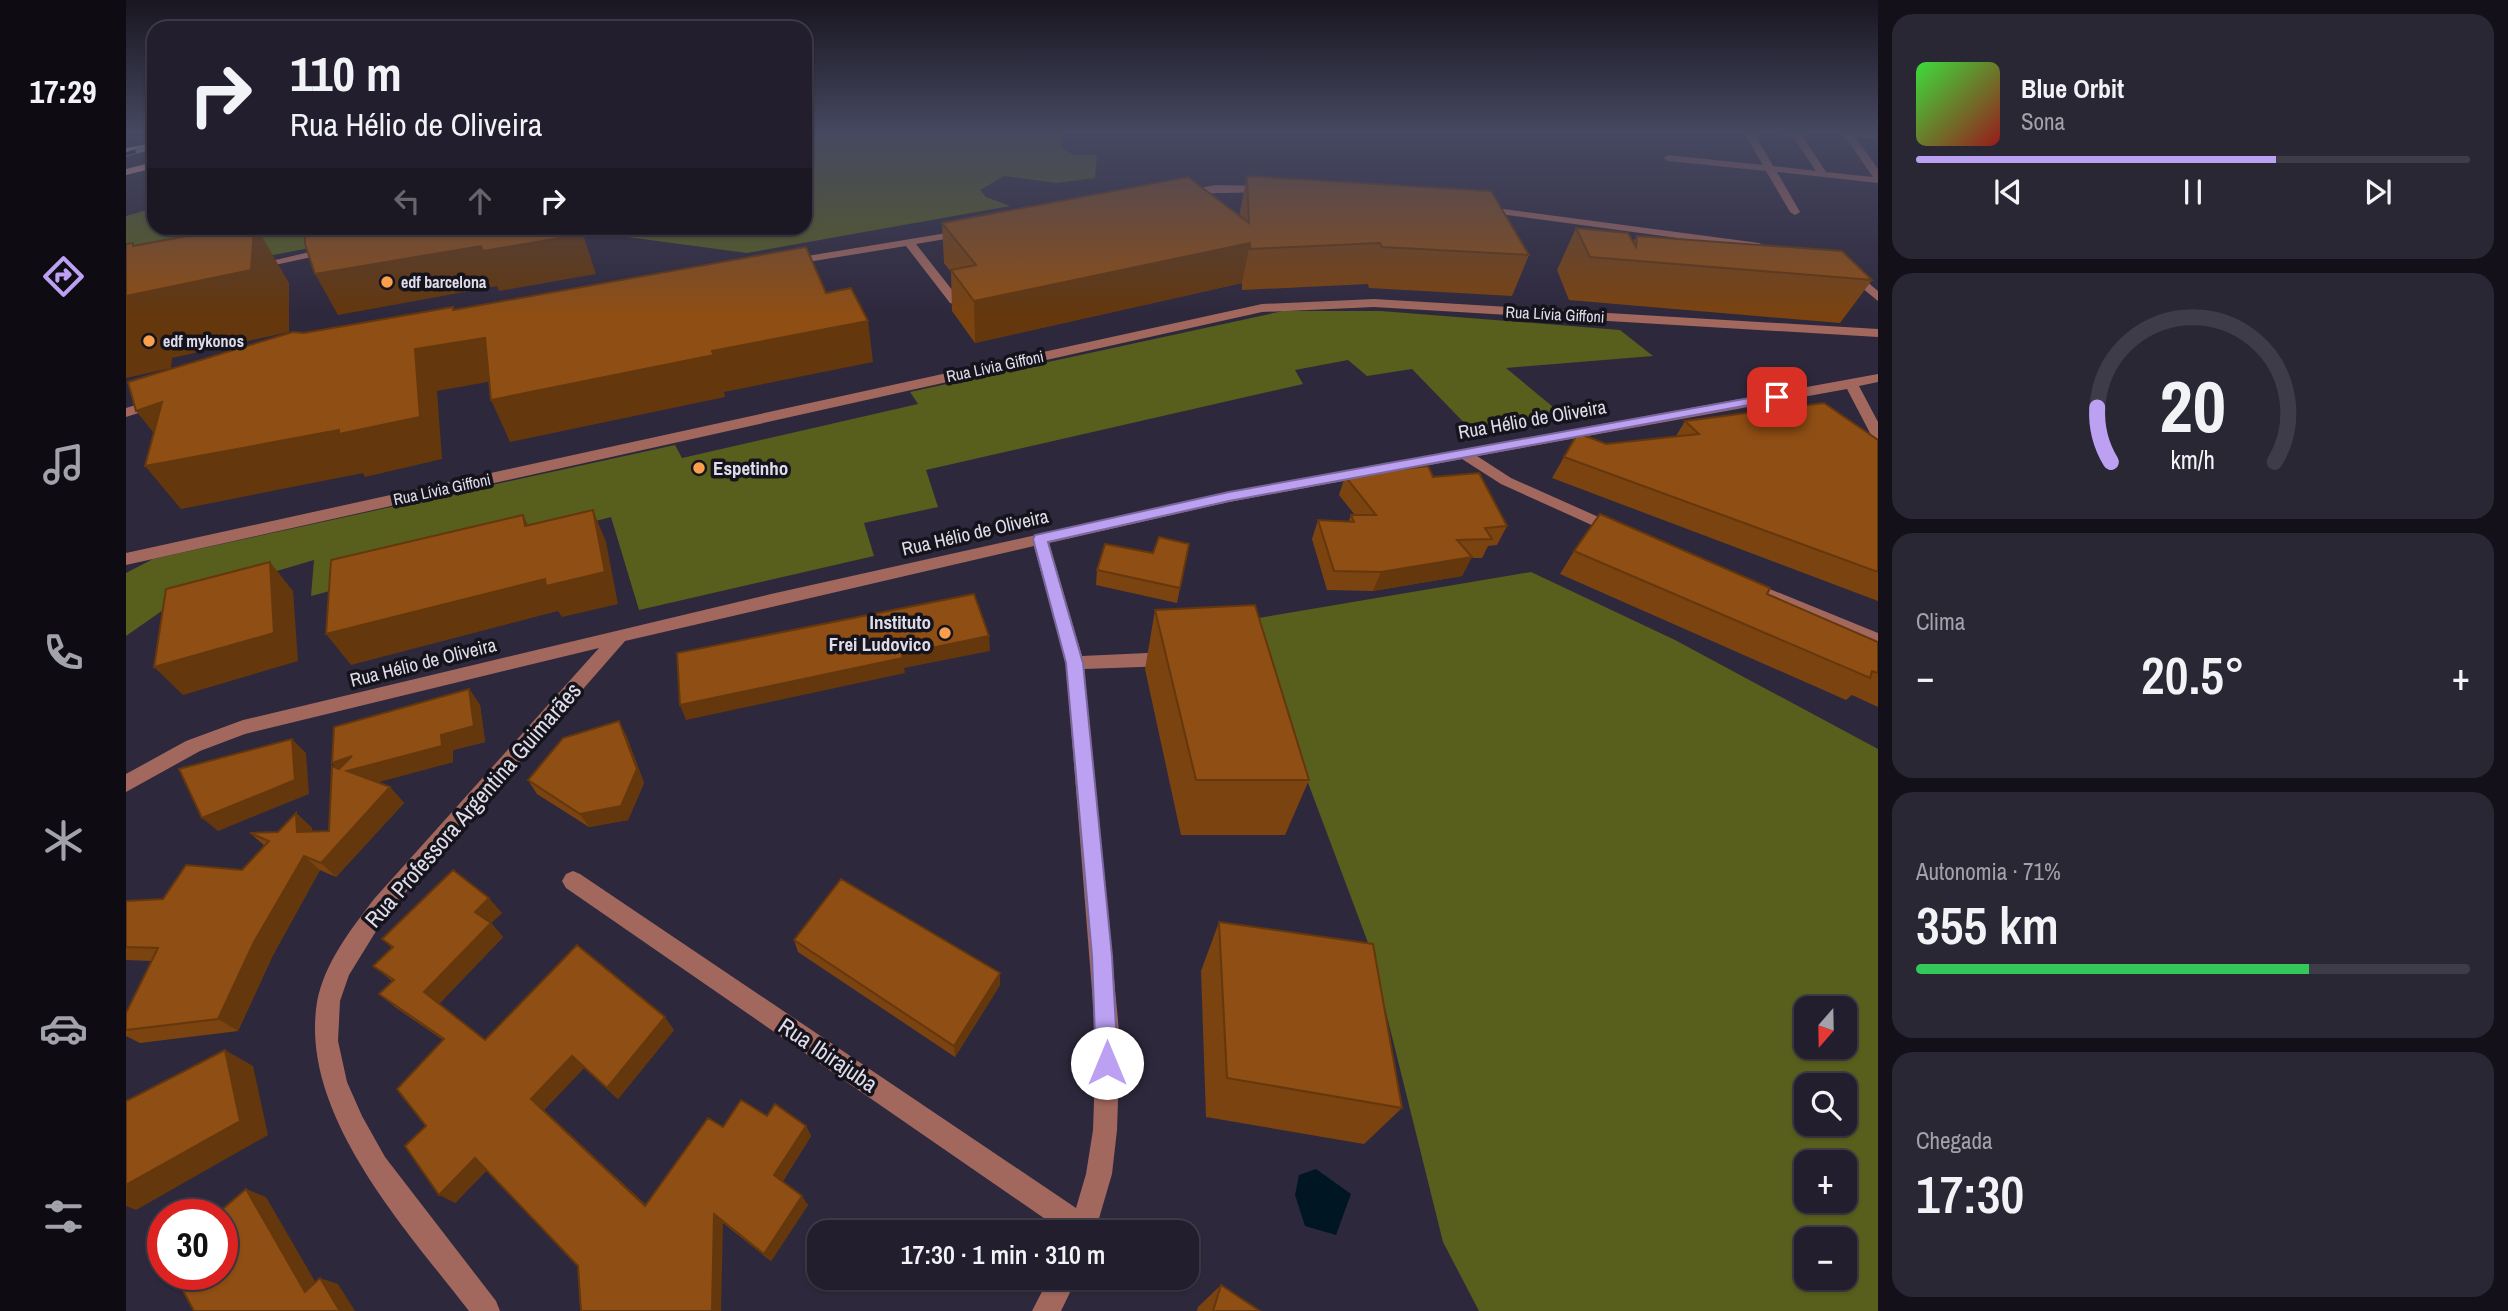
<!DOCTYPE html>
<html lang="pt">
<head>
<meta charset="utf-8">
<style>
	:root { --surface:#221e2d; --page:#2a2735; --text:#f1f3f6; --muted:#a2a2aa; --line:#3f3c49; --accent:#bca0f2 }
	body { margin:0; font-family:"Archivo Narrow",sans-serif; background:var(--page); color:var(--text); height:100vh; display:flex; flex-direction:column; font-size:26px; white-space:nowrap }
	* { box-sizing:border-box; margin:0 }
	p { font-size:23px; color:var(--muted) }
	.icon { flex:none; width:38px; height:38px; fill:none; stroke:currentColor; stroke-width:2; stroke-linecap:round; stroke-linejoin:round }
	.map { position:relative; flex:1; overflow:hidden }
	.sheet { display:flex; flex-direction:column; gap:14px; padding:14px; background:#131019; width:630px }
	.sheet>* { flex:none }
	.top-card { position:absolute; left:21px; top:21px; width:665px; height:214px; border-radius:21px; box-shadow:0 2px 5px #0004,0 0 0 2px var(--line); background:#221e2d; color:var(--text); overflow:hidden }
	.needle { width:46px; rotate:200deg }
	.tools { position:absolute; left:1668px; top:996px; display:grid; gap:14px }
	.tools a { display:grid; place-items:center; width:63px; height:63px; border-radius:14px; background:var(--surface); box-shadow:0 2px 5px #0004,0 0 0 2px var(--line); font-size:35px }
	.speed { position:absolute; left:21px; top:1199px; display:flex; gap:14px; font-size:35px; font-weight:700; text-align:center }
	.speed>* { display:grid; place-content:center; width:91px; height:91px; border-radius:50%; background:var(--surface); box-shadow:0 2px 5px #0004,0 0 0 2px var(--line); line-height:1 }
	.speed .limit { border:10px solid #d22; background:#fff; color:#111 }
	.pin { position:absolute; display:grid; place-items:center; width:60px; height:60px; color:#fff; margin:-30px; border-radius:14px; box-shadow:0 4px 10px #0006 }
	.me { position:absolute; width:77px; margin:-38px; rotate:0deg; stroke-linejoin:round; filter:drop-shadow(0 0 5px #0008) }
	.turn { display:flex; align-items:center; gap:24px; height:147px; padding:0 28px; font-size:32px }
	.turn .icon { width:91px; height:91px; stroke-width:2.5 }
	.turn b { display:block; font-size:49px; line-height:60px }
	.lanes { display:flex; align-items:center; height:66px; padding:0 28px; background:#0003; justify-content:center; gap:35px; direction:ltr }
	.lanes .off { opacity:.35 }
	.big { font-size:52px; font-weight:600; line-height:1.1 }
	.sheet .widget { flex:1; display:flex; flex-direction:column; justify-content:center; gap:10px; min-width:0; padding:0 24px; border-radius:21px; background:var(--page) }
	.sheet .dial { align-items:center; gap:0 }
	.dial svg { height:182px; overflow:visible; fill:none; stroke:var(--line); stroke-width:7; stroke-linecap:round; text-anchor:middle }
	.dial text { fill:var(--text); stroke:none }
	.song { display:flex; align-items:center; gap:21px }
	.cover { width:84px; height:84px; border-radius:10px; background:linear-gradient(135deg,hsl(120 70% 55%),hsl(0 70% 35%)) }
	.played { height:7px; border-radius:4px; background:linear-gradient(90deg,var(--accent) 65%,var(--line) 65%) }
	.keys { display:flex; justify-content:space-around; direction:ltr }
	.heat { display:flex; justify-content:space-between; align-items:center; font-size:38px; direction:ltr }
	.charge { height:10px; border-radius:5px; background:linear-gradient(90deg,#34c759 71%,var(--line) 0) }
	.trip { position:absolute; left:681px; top:1220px; width:392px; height:70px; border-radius:21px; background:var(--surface); box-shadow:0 2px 5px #0004,0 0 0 2px var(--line); font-weight:600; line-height:70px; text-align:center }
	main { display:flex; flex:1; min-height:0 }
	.menu { display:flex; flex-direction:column; width:126px; justify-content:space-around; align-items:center; background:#0e0c12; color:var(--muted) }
	.menu .icon { width:49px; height:49px }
	.menu .current { color:var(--accent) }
	.menu b { font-size:32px; color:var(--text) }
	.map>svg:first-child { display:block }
</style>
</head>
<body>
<main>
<nav class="menu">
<b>17:29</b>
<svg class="icon current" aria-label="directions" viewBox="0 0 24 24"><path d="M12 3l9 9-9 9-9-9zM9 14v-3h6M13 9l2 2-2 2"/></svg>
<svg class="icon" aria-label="music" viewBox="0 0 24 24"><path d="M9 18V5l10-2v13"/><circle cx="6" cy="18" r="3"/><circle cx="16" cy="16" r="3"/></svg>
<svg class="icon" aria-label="phone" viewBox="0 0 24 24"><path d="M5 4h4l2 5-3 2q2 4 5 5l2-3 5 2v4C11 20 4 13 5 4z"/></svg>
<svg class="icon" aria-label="climate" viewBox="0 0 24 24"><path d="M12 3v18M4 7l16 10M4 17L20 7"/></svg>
<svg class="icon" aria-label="car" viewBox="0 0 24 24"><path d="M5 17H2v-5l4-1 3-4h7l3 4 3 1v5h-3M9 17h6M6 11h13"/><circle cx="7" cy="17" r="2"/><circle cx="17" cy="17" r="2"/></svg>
<svg class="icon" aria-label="filters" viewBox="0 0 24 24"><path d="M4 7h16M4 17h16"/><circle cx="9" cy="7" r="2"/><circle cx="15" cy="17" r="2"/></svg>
</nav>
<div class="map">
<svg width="1752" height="1311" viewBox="0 0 1752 1311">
	<rect width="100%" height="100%" fill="#2e283c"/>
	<path fill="#585e1c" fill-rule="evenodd" d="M679,131h259l-3,17 13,7h23l-2,23 -38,5 -53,-7 -24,14 6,7 24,9 -263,47 -172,-23 4,-2h226z
		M28,208v20h257l-285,56v-68z
		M1157,311h98l239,19 33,26 -147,12 58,48 -88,19 -64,-66 -45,7 -19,-16 -53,10 8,14 -377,86 12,37 -74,16 10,33 -235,54 -28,-93 -300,79 3,-36 -138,41 -50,35v-63l27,-14 522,-114 7,13 236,-54 -8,-12z
		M1405,572l144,68 203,109v562h-399l-36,-69 -73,-294 -123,-328zM1680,1008h38v38h-38zM1680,1085h38v39h-38zM1680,1162h38v38h-38zM1680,1239h38v39h-38z"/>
	<path fill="#001623" d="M1190,1169l35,25 -15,41 -31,-9 -10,-31 4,-20z"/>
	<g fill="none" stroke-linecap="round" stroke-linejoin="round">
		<path fill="#a2685e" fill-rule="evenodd" d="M1617,131h10l20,35 43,5 -27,-40h10l27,41 47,5 -32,-46 37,2v6l-23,-2 23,32v14l-101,-11 23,40 -5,3 -5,-3 -24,-41 -98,-10 -5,-3 5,-3 95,10z
			M1090,185l49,1 5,3 -5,3c-14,0 -83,3 -88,0z
			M1355,206l278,37 6,3 -6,3 -282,-38 -1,-2z
			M839,230l5,3 -1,2 -53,9 44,56 -6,4 -4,-1 -44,-57 -117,19 -6,-3 6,-3z
			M205,247l4,1v4l-79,17 -6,-3z
			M1719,270h8l25,21v10l-33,-27z
			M1248,299l504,30v8l-504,-30 -112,5 -1136,253v-12l1136,-249z
			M1752,374v8l-19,4 19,36v17l-7,-4 -24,-46 -370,67 34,22 110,49 3,4 -3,4 -5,1 -115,-52 -39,-25 -233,43 -180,41 33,113 87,-4 6,2 3,5 -3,5 -6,2 -85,3 36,372 -3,89 -5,44 -17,58h-31l-498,-344 -4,-7 4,-7 7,-3 7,3 496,334 10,-34 7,-44 3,-89 -30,-378 -32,-117 -409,95 -214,245 -33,42 -29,47 -9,26 -2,40 9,41 15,34 23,41 111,144 4,10h-31c-64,-83 -170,-197 -152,-309 7,-38 34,-73 57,-103l225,-251 -354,86 -45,17 -74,41v-18l60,-33 57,-21 528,-126 458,-102z
			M32,398l5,1v6l-37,12v-9z
			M1629,583l123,50v13l-129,-53 -2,-4z
			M923,1278h28l-16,33h-29z"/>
		<path fill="#fab2a6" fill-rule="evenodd" d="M28,162v6l-28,7v-6z"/>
		<path fill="#fcded8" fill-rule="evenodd" d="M28,143v6l-28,5v-6z"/>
		<defs>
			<path id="rail" d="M0,154l28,-8"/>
		</defs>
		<use href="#rail" stroke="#bfbcca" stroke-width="5"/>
		<use href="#rail" stroke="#15131c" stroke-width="3.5" stroke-dasharray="10" stroke-linecap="butt"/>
	</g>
	<path fill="#7b4310" d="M1121,176l282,79 -17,41 -143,-8 -1,-4 -126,6v-7l-267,60 -23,-32 -1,-39 -7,-9 -2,-40 297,-7z
		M1450,228l57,14 4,-6 235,44 -32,43 -271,-23 -12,-30z
		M1559,421l193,19v161l-326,-123 12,-21 112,-21z
		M1219,476l88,1 74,49 -10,19 -9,1 -6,12h-11l-9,18 -89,15 -46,-1 -15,-51 6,-19 31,1 2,-6h4l-16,-20z
		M1063,544l-12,59 -81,-18 1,-15z
		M1448,551l193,43 111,48v65l-26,-12 -6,5 -286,-126z
		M1029,610l154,170 -24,55h-104l-36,-166z
		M343,689l11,16 5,37 -32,8v12l-76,20 13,5 14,16 -68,74 -16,-7 -47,85 -35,76 -98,12 -14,-7v-23l26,-52 -26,-1v-59l37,-2 79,-29 23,-24 -15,-13 28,-1 18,-19 16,15v3h17l7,-64 -4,-4z
		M500,735l18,48 -16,37 -39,7 -52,-33 -9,-14z
		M376,913l-11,10 12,14 -64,67 46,36 189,-10 -56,69 -34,-31 -40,42 102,95 77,-78 44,-11 39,10 5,10 -28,45 25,24 -37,56 -48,-38 -145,43 -91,-96 -32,33 -29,-77 17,-86 -48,-33 -16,-13 13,-13 -19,-15 19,-18 -10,-9z
		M1093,922l183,186 -38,36 -158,-27 -5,-146z
		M668,940l206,33v12l-45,72 -157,-105z
		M1095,1285l39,26h-63l1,-4z"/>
	<path fill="#64370d" d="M128,228h3l32,55v49l-117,26 -1,10 -45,10v-82l7,-53 32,45z
		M457,234l13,40 -97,17 -2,-5 -159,29 -23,-41 166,-28z
		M1124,243l-8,40 -267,60 -1,-42z
		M327,307l15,34 17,-3 19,41 -67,12 5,68 -77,18 -2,-4 -182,36 -36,-43 270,-117 38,-39z
		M742,321l5,41 -149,30 1,5 -215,45 -19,-42 221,-49z
		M36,402l8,51 -34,-42z
		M467,510l13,32 12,62 -56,13 -4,-6 -207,54 -25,-31z
		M397,515l16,31 -14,-20z
		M1346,557l-10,19 -89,15 8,-19z
		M144,562l23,29 5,70 -115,34 -29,-28z
		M863,636l1,15 -86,17 1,5 -219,47 -6,-15 222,-51z
		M343,689l11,16 5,37 -32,8v12l-92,25 -15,-8 -14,-16 20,-7 89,-21z
		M493,721l7,14 18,48 -16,37 -39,7 -9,-13z
		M166,739l14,14 3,41 -91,37 -16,-13z
		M264,787l14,16 -68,74 -15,-14z
		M170,813l16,15 1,19 -16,-15z
		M178,856l16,14 -47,85 -35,76 -20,-12 36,-77z
		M363,898l13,15 -11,10 12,14 -65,68 -14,-13 51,-80z
		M874,973v12l-45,72 -1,-11z
		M539,1017l9,13 -56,69 -11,-11z
		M99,1050l28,16 15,69 -132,75 -10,-4v-21z
		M446,1056l12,12 -40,42 112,105 -11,-9 -114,-107z
		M680,1126l5,10 -30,48 -7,-9z
		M349,1158l15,9 -35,36 -16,-8z
		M120,1189l20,8 58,100 -19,-5z
		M676,1196l6,9 -37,56 -7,-7z
		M588,1214l9,9 -2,88h-9z
		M194,1278l18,6 17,27h-15z"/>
	<path fill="#8f4e13" stroke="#64370d" stroke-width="2" d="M1121,176l244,15 38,64 -147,-8 -2,-4 -130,6v-6l-276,58 -23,-31 25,-5 -34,-42 246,-46 61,46z
		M104,228h24l-3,42 -125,26v2v-54l7,-1v3z
		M203,228h252l2,6 -100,17 -2,-5 -166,28 -10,-30v-13z
		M1450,228l52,5 8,14 1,-11 205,15 30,29 -282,-23z
		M680,247l20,46 25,-5 17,33 -156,30 2,4 -223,45 -6,-62 -70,11 5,68 -81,17v-4l-194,36 17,-64 -26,9 -8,-29 165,-50 11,1 149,-26v3z
		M1698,403l54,37v132l-314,-115 14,-24 28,11 93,-10 -14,-13z
		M1302,466l5,11 46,-4 28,53 -22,2 7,11 -35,1 15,17 -91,15 -47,-1 -16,-51 36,2 -3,-7h25l-31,-39z
		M467,510l12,62 -59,14 -1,-7 -219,55 5,-74 192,-45 2,11z
		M1474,514l170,74 -3,6 111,48v31l-6,-2 -2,7 -296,-127z
		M1033,537l30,7 -9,44 -83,-18 8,-26 48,9z
		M144,562l4,71 -120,34 12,-78z
		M848,594l15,42 -87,18 1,4 -223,47 -3,-52z
		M1129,605l54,175h-113l-41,-170z
		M343,689l5,37 -33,9 1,11 -95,25 43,16 -69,76 -17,-7 -50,86 -36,77 -92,11v-17l32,-65 -32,-1v-46l37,-2 23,-34 56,5 27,-29 -19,-8 28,-1 18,-19 1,19 32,-1 3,-65 7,3 13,-13 -20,7 2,-36z
		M493,721l18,48 -16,37 -41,8 -52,-34 35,-42z
		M166,739l3,41 -93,38 -23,-49z
		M327,870l36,28 -14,14 16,11 -67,69 61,48 92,-95 88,72 -58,71 -35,-32 -41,43 114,107 63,-88 15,9 18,-27 26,16 8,-12 31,22 -32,49 28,21 -38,58 -50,-40 -2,97h-131l-3,-45 -103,-108 -36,37 -34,-49 21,-20 -29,-37 47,-50 -65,-45 15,-14 -21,-14 20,-19 -11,-8z
		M715,879l159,94 -46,73 -160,-106z
		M1093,922l154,22 29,164 -175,-30z
		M99,1050l15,71 -114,64v-84z
		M120,1189l59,103 15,-14 20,33h-146l-20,-37h48v-60h-5z
		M1095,1285l39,26h-47z"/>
	<linearGradient id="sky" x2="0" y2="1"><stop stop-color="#191621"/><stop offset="0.42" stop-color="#464861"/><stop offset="1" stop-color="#464861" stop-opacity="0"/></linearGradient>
	<rect width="1752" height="315" fill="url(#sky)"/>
	<path fill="#bca0f2" stroke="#7a689d" stroke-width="2" d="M1651,393l6,4 -2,2 -552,102 -181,41 35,121 29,293 6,107 -3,8 -8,3 -7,-3 -4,-8 -4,-107 -26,-293 -33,-124 2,-4 194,-43z"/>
	<g fill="#f99f4d" stroke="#15131c" stroke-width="2.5">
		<circle cx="261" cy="282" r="7"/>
		<circle cx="23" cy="341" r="7"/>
		<circle cx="573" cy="468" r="7"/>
		<circle cx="819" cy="633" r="7"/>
	</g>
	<g text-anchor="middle" stroke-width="7" stroke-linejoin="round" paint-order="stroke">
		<g font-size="16" font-weight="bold" fill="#e0ddea" stroke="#15131c" text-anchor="start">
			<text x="275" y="288">edf barcelona</text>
			<text x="37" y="347">edf mykonos</text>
		</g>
		<g font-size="16" fill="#e0ddea" stroke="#15131c">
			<text transform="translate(1429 314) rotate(3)" y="6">Rua Lívia Giffoni</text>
			<text transform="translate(869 366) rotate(-12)" y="6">Rua Lívia Giffoni</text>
			<text transform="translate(316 489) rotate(-12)" y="6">Rua Lívia Giffoni</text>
		</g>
		<g font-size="19" fill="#e0ddea" stroke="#15131c">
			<text transform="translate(1406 419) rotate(-10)" y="7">Rua Hélio de Oliveira</text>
			<text transform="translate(849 532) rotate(-13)" y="7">Rua Hélio de Oliveira</text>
			<text transform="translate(297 662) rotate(-14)" y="7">Rua Hélio de Oliveira</text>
		</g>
		<g font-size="19" font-weight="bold" fill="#e0ddea" stroke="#15131c" text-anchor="start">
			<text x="587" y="475">Espetinho</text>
			<text x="805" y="629" text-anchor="end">Instituto<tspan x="805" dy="22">Frei Ludovico</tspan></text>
		</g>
		<g font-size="23" fill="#e0ddea" stroke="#15131c">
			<text transform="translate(347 805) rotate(-49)" y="8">Rua Professora Argentina Guimarães</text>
			<text transform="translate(702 1055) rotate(34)" y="8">Rua Ibirajuba</text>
		</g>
	</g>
</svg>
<div class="tools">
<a><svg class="needle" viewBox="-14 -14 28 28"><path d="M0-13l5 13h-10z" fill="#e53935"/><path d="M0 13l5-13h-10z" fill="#a2a2aa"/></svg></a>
<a><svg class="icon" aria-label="search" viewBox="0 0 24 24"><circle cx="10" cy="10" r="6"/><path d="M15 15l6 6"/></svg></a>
<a>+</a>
<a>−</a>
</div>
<div class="speed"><div class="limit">30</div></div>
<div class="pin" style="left:1651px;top:397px;background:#d93025"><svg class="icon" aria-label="arrive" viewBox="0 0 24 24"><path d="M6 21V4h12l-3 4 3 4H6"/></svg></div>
<svg class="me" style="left:981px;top:1063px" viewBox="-20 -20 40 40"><circle r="19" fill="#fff"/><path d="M0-13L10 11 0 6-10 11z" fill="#bca0f2"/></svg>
<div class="trip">17:30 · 1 min · 310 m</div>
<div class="top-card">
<div class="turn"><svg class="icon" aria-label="right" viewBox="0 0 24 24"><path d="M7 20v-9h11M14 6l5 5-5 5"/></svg><div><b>110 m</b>Rua Hélio de Oliveira</div></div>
<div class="lanes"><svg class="icon off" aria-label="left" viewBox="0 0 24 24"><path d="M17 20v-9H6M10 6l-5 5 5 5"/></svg><svg class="icon off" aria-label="ahead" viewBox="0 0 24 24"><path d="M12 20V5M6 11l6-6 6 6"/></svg><svg class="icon" aria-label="right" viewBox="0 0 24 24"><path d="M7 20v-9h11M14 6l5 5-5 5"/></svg></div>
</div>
</div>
<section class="sheet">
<div class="widget">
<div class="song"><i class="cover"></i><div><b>Blue Orbit</b><p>Sona</p></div></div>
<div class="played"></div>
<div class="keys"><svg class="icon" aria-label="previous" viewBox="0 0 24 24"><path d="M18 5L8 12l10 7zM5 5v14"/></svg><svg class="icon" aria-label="pause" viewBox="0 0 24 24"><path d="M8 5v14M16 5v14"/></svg><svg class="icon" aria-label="next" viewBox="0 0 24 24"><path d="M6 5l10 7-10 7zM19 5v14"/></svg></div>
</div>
<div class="widget dial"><svg viewBox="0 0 100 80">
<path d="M14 69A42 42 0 1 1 86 69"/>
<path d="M14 69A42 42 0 0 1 8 45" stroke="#bca0f2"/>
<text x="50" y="56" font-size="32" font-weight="700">20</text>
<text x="50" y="72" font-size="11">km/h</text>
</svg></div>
<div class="widget"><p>Clima</p>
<div class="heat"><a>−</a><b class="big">20.5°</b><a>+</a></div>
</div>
<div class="widget"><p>Autonomia · 71%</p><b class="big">355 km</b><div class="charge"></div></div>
<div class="widget"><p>Chegada</p><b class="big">17:30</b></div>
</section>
</main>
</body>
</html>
